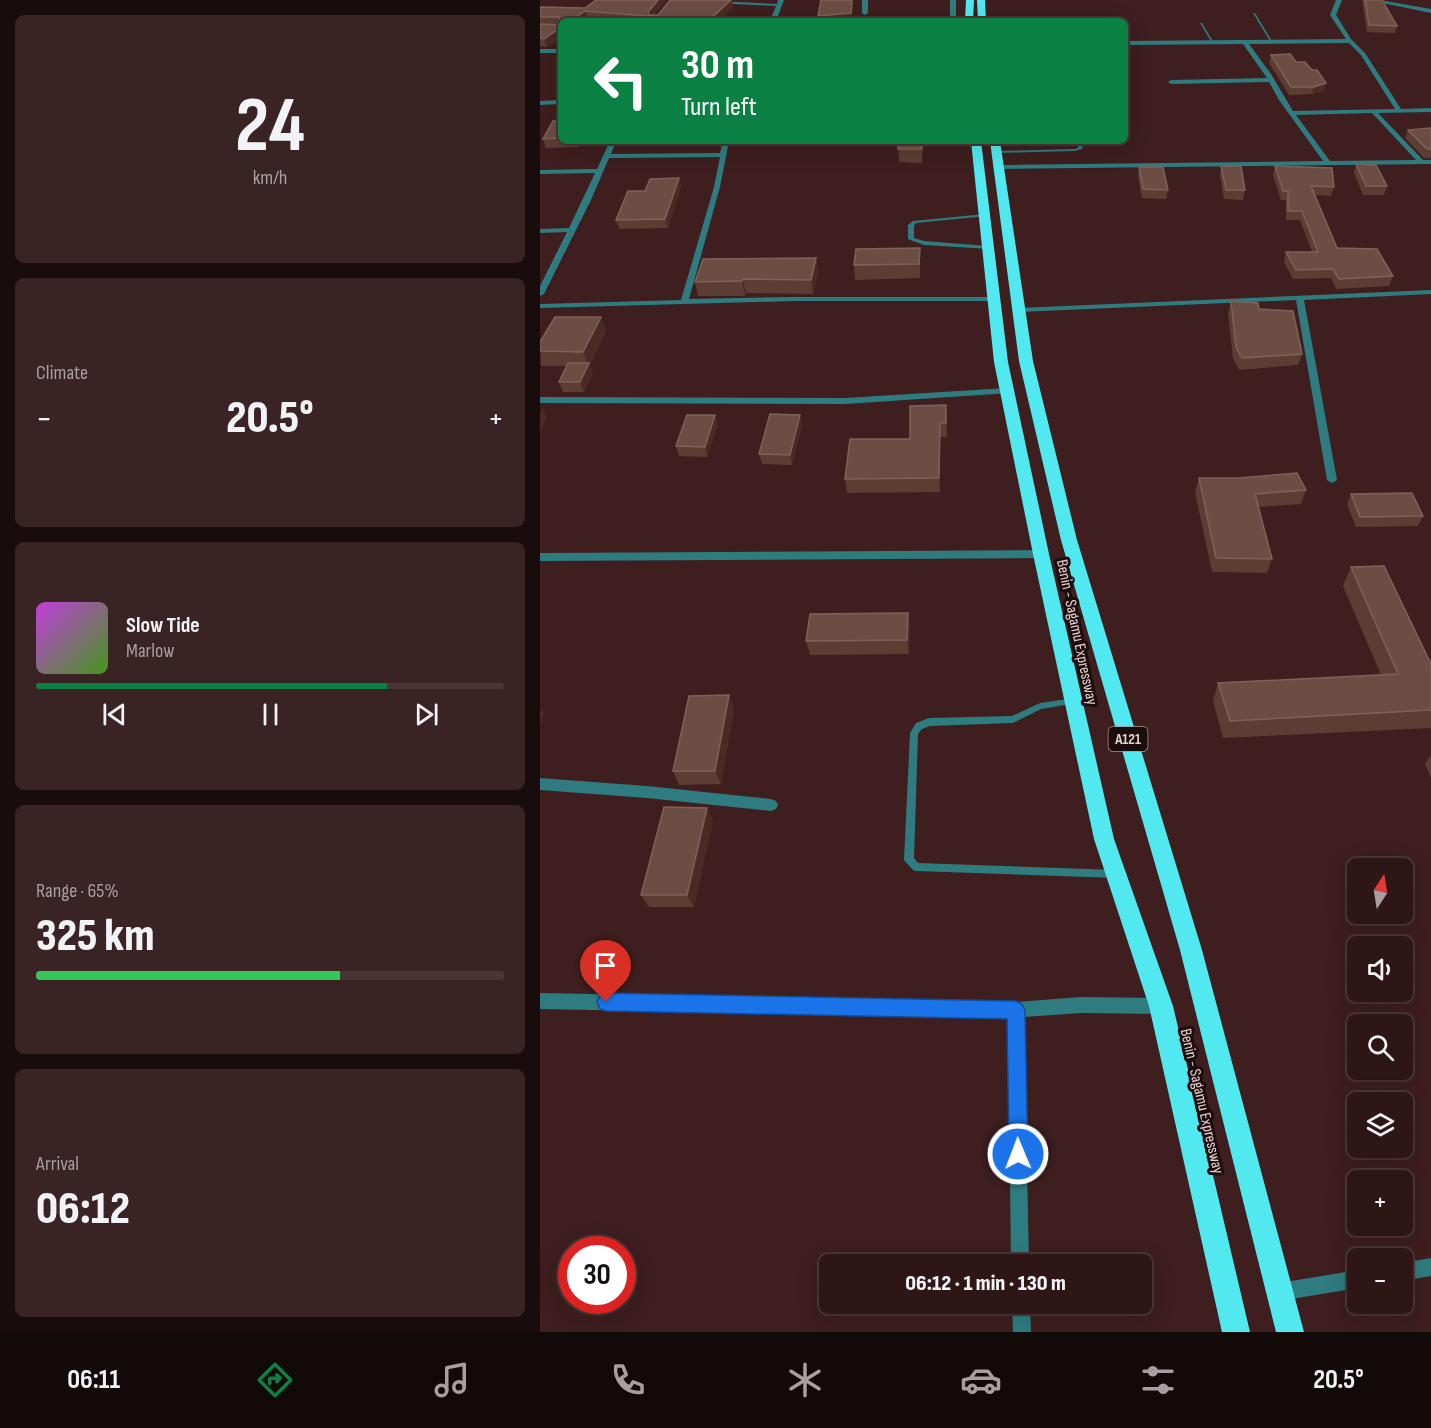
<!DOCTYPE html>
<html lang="en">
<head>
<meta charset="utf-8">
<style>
	:root { --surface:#2e1617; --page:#3a2324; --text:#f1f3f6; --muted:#a79fa1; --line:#493536; --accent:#0b8043 }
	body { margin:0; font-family:"Sofia Sans Condensed",sans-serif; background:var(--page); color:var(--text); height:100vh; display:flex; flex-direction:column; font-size:22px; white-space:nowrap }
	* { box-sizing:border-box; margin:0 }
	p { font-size:20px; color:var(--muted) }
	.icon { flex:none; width:33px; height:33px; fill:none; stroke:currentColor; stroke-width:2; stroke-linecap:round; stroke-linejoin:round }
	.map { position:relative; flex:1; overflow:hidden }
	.side { display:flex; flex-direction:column; gap:15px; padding:15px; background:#190c0d; width:540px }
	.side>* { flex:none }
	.top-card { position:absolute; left:18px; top:18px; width:570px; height:126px; border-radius:9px; box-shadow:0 6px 24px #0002,0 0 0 2px var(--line); background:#0b8043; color:#fff; overflow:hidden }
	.needle { width:39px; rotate:12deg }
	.tools { position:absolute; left:807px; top:858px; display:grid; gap:12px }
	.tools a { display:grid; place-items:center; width:66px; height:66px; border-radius:9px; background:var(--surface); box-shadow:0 6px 24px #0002,0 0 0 2px var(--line); font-size:30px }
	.speed { position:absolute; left:18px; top:1236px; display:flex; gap:12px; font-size:30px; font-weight:700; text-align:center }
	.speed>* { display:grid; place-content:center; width:78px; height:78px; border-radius:50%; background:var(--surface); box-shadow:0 6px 24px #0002,0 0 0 2px var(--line); line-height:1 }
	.speed .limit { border:9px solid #d22; background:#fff; color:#111 }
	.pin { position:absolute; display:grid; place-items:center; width:51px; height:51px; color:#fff; margin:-62px -26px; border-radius:50% 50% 50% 0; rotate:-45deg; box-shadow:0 0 6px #0007 }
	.pin .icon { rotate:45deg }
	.me { position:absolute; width:66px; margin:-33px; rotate:359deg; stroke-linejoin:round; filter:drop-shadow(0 0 4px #0008) }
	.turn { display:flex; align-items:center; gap:21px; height:126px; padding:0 24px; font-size:27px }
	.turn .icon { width:78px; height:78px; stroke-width:2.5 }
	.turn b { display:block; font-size:42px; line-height:51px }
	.big { font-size:45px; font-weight:800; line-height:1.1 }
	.side .tile { flex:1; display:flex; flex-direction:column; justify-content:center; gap:9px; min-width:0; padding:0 21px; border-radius:9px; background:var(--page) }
	.side .dial { align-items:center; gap:0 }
	.dial b { font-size:78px; line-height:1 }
	.song { display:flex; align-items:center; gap:18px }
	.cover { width:72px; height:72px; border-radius:9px; background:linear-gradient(135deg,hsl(290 70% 55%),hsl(100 70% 35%)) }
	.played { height:6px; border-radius:3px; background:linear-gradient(90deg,var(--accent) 75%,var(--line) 75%) }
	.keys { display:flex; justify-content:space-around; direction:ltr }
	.heat { display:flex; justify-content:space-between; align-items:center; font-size:33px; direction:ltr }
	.charge { height:9px; border-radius:4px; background:linear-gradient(90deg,#34c759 65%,var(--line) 0) }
	.trip { position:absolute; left:279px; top:1254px; width:333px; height:60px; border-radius:9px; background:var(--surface); box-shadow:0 6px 24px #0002,0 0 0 2px var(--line); font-weight:800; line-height:60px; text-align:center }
	.menu { display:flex; height:96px; justify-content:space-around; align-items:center; background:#120909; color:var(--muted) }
	.menu .icon { width:42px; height:42px }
	.menu .active { color:var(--accent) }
	.menu b { font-size:27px; color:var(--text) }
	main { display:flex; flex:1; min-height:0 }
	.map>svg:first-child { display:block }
</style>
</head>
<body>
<main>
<section class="side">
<div class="tile dial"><b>24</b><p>km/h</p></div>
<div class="tile"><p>Climate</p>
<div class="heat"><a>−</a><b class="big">20.5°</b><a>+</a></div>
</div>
<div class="tile">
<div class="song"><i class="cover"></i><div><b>Slow Tide</b><p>Marlow</p></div></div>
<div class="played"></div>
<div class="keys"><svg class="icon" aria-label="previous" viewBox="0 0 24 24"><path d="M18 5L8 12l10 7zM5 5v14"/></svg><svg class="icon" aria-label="pause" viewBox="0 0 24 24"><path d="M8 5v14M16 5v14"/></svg><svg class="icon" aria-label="next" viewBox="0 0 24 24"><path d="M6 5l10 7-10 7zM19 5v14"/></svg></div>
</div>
<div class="tile"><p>Range · 65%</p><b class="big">325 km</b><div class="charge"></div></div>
<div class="tile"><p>Arrival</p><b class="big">06:12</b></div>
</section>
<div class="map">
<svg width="891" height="1332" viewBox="0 0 891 1332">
	<rect width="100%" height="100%" fill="#3e1e1f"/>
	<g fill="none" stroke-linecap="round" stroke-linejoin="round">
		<path fill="#2e7c7f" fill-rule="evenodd" d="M713,13h2l18,30h-2z
			M660,23h2l12,20h-2z
			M539,141h4l-1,8 -7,2 -79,2 -2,-1 2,-1 79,-2 3,-1z
			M445,214l2,1v1l-71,7 -2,3v12l10,3 64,5 2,1v2l-66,-4 -16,-6v-14l5,-4z
			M534,698l3,1 1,2 -1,2 -36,6 -28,14 -83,3 -8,3 -4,5 -4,124 4,5 198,7 3,1 2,3 -2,3 -3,1 -200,-7 -3,-1 -9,-10 6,-127 6,-10 13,-5 83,-2 28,-13z"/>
		<path fill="#2e7c7f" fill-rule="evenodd" d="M238,0h6l-8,21h-6l6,-15 -63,-3 3,-2 61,3z
			M322,0h6v13l-3,2 -3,-2z
			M410,0h6v21h-6z
			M796,0h6l-6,15 15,24 14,14 36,56 30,-1v4l-53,1 45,47h8v4l-433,5 -3,-2 3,-2 325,-4 -44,-61 -10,-18 -98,2 -3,-2 3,-2 96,-2 -24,-34 -118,1v-4l221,-2 -16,-24zM809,43l12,12 34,54 -102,2 -22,-37 -22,-30zM832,113l44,47 -86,1 -34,-46z
			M828,0h11l52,9v4z
			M0,49h21v4h-21z
			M21,100v4l-21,1v-4z
			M70,141h6l-5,13 109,-1 3,-12h6l-9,46 -31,112 106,-2h199l4,2 -4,2h-199l-255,7v-4l141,-4 33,-113 6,-30 -111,1 -18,42 -47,94 -4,2v-10l27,-54 -27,1v-4l29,-1 26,-55 -55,1v-4l57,-1z
			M891,290v4l-127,6 33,180 -5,3 -5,-3 -31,-180 -277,12 -4,-2 4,-2z
			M467,388l3,1v4l-165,11 -305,-1v-6l305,1z
			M501,550l5,4 -5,4 -501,3v-8z
			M0,778l107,8 124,13 5,2 2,4 -2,4 -5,2 -124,-13 -107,-8z
			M0,993l476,9 65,-5 80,1 6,2 2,6 -2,6 -6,2 -80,-1 -57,4 5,247h-18l-3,-246 -468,-9z
			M891,1258v18l-29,5v-18z
			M818,1270v18l-79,13 -7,-2 -2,-7 2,-7 7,-2z
			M472,1304h18l1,28h-18z"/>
		<path fill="#51e8ef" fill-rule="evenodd" d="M426,0h8l-1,21h-8z
			M437,0h8l1,21h-8z
			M431,141h10l27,221 41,192 65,285 59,167 77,326h-28l-73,-326 -55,-167 -61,-285 -39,-192z
			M450,141h10l33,220 44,179 125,410 102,382h-28l-96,-382 -119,-410 -42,-179z"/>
	</g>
	<path fill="#5c3d33" d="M56,0h70l-12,15h4l12,-15h70h-8l1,7 -15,14h-103l-28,-2 -26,2v16l-14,10 -7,-1v-39l45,1z
		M822,0h20l15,26 -2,7 -28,-1z
		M731,55l25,7 16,8 14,13 -2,8 -12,3 -23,1 -20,-32z
		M21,121v20h21l-3,6 -33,1 -3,-9z
		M891,128v30h-7l-19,-20 3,-8z
		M358,141h25l-1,22 -23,-1z
		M816,164l31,22 -3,9h-21l-9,-22z
		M681,166l24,24 -2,10 -19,-1 -4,-24z
		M735,166l59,21 -3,9 -16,-1 22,53 56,28 -4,10 -53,3 -5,-11 -38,1 -9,-17 2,-10h26l-12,-32h-14v-20h-5l-8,-25z
		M599,167l29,23 -2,9 -24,-1 -4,-22z
		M139,178l2,9 -13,41 -49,1 -3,-9 29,-29z
		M276,258l2,14 -5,22 -67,-1 -1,3h-47l-3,-14z
		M380,262v16l-65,2 -1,-15z
		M691,301l71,53 -4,11 -59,5 -6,-11 -5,-46z
		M61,317l5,14 -16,34 3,8 -9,19h-21l-4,-10 8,-16h-26l-1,-24z
		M406,405l1,32h-7v55l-93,1 -2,-14 65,-40z
		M175,415l3,10 -11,32 -28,-1 -3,-10z
		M260,415l2,10 -10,40 -30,-1 -3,-10z
		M659,478l107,12 -5,14 -43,3 14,52 -5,14 -55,-1 -17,-80z
		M811,494l72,22 -5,10 -62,1 -9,-23z
		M811,567l80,97v64l-208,10 -10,-37 5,-18 163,-8 -38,-89z
		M368,613l2,14 -1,27 -99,1 -4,-14z
		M194,709l-13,75 -42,1 -6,-14z
		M891,755v23l-6,-14z
		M173,820l-19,87h-45l-8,-12z"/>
	<path fill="#492a24" d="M118,0h8l-13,16h-4l-1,-4z
		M191,0h1l1,7 -15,14h-10z
		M312,0l1,5 -1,15 -33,1 -1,-5z
		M45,11l2,8 -3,2h-14z
		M21,27v10l-14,10 -3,-8z
		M786,83l-2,8 -12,3 2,-7z
		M37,141h5l-3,6z
		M382,141h1l-1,22z
		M139,178l2,9 -13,41 -3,-9z
		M276,258l2,14 -5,22 -2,-14z
		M203,279l3,14 -1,3 -3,-15z
		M61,317l5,14 -16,34 3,8 -9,19 -4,-10 8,-17 -5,-13z
		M3,407l4,10 -7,17v-21z
		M175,415l3,10 -11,32 -2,-10z
		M260,415l2,10 -10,40 -2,-10z
		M400,423v69l-1,-14z
		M368,613l2,14 -1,27 -2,-14z
		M189,695l5,14 -13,75 -6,-13z
		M0,708l4,6 -4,13z
		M167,808l6,12 -19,87 -7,-12z"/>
	<path fill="#6b4d44" stroke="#7e625a" stroke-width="1.5" d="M56,0h62l-10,12 1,3h9l12,-15h61l-23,21h-40l4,-3 -87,-7 -15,10h-9v6l-17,12 -4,-1v-14l18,1 3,-2 -2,-6h-19v-10l45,1z
		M281,0h31l-1,13 -33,3z
		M825,0h17l15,26 -28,-1z
		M750,54l6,8h9l7,8h5l9,13 -12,4h-23l-20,-32z
		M13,121h8v17l-18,1z
		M891,128v21h-4l-19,-19z
		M358,141h24v8h-24z
		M816,164l20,1 11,21h-21z
		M681,166h20l4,24h-19z
		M735,166l57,2 2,19 -23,-1 26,62 40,1 16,27 -54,3 -6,-10 -37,1 -10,-18h32l-16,-41h-14v-20h-5z
		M599,167h24l5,23 -25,-1z
		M139,178l-14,41 -49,1 12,-29h17l5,-12z
		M380,248l-1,16 -65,1 2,-16z
		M276,258l-5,22 -68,-1 -1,2 -47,1 8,-23z
		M691,301l27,2 1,6 34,2 9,43 -60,4 -6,-11z
		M15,317h46l-18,35 -43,-1v-9z
		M28,363h21l-9,19h-21z
		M406,405v18h-6l-1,55 -94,1 5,-40h60v-33z
		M230,414l30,1 -10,40 -31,-1z
		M147,415h28l-10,32 -29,-1z
		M757,473l9,17 -51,4 17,65 -56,-1 -17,-80h40z
		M872,493l11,23 -63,1 -9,-23z
		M844,566l47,98v46l-201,11 -12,-38 180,-9 -47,-107z
		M368,613l-1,27 -101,1 4,-27z
		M189,695l-14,76h-42l16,-75z
		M124,807l43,1 -20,87h-46z"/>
	<path fill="#1a73e8" stroke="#114b97" stroke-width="1.5" d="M66,993l410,8 6,3 3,6 3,144 -3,7 -7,3 -7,-3 -2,-7 -2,-135 -401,-8 -6,-2 -3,-7 3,-6z"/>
	<g text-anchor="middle" stroke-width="6" stroke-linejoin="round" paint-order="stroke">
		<rect fill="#1c0d0d" stroke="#ab9796" stroke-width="1.5" x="568.5" y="727" width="39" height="24" rx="4.5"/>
		<g font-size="15" font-weight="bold" fill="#e8d2d1">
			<text x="588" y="744">A121</text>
		</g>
		<g font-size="16" fill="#e8d2d1" stroke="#1c0d0d">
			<text transform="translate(538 632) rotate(78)" y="6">Benin - Sagamu Expressway</text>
			<text transform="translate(663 1101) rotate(77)" y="6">Benin - Sagamu Expressway</text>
		</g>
	</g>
</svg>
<div class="tools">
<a><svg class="needle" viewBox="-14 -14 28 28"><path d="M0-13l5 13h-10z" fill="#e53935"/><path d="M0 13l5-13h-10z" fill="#a79fa1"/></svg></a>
<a><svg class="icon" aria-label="sound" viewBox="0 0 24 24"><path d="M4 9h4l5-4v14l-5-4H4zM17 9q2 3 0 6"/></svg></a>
<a><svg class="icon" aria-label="search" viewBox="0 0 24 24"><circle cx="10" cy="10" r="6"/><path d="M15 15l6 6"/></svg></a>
<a><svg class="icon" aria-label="layers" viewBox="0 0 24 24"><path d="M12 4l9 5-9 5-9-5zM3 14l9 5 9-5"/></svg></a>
<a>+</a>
<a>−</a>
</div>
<div class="speed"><div class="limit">30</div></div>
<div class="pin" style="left:66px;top:1002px;background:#d93025"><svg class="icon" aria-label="arrive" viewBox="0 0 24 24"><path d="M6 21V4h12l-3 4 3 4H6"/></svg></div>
<svg class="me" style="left:478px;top:1154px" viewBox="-20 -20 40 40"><circle r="17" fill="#1a73e8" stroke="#fff" stroke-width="3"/><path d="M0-11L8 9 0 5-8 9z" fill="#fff"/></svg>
<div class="trip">06:12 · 1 min · 130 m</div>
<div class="top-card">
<div class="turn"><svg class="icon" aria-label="left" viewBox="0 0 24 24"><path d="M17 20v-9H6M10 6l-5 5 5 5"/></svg><div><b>30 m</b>Turn left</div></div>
</div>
</div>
</main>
<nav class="menu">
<b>06:11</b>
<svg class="icon active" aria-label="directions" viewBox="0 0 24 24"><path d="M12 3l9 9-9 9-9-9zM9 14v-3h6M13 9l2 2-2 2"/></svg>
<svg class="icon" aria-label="music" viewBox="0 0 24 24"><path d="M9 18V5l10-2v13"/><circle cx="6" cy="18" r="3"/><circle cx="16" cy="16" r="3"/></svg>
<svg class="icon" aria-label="phone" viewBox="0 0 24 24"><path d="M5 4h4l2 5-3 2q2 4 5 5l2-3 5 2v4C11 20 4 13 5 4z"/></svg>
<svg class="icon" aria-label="climate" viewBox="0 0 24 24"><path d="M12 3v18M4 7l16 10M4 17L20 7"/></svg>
<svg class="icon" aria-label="car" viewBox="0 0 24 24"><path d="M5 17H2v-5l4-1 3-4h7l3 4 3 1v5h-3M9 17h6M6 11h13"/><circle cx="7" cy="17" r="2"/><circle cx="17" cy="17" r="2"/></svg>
<svg class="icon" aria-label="filters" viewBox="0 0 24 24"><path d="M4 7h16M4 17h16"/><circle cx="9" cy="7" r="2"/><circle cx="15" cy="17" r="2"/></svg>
<b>20.5°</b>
</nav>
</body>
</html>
